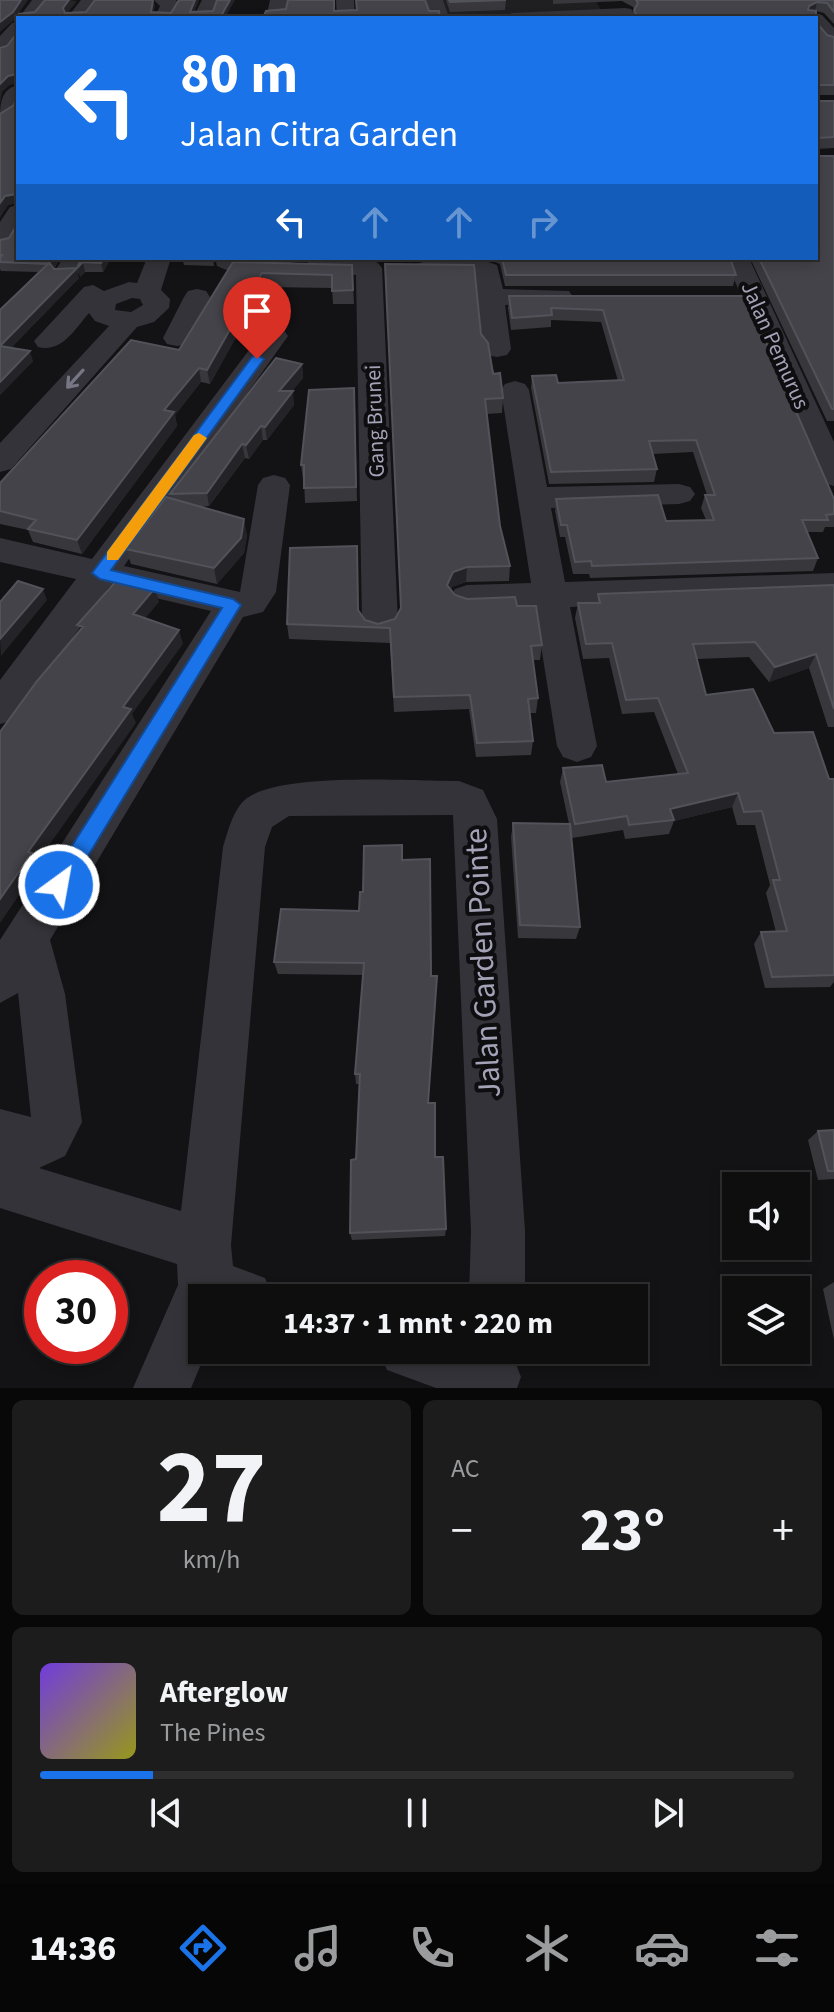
<!DOCTYPE html>
<html lang="id">
<head>
<meta charset="utf-8">
<style>
	:root { --surface:#0e0e0f; --page:#1c1c1d; --text:#f1f3f6; --muted:#9b9c9e; --line:#2e2e2f; --accent:#1a73e8 }
	body { margin:0; font-family:"Source Sans 3",sans-serif; background:var(--page); color:var(--text); height:100vh; display:flex; flex-direction:column; font-size:30px; white-space:nowrap }
	* { box-sizing:border-box; margin:0 }
	p { font-size:26px; color:var(--muted) }
	.icon { flex:none; width:44px; height:44px; fill:none; stroke:currentColor; stroke-width:2; stroke-linecap:round; stroke-linejoin:round }
	.map { position:relative; height:1388px; overflow:hidden }
	.panel { display:flex; flex-direction:column; gap:12px; padding:12px; background:#080808; flex:1 }
	.panel>* { flex:none }
	.top-card { position:absolute; left:16px; top:16px; width:802px; height:244px; border-radius:0px; box-shadow:0 4px 12px #0003,0 0 0 2px var(--line); background:#1a73e8; color:#fff; overflow:hidden }
	.fabs { position:absolute; left:722px; top:1172px; display:grid; gap:16px }
	.fabs a { display:grid; place-items:center; width:88px; height:88px; border-radius:0px; background:var(--surface); box-shadow:0 4px 12px #0003,0 0 0 2px var(--line); font-size:40px }
	.speed { position:absolute; left:24px; top:1260px; display:flex; gap:16px; font-size:40px; font-weight:700; text-align:center }
	.speed>* { display:grid; place-content:center; width:104px; height:104px; border-radius:50%; background:var(--surface); box-shadow:0 4px 12px #0003,0 0 0 2px var(--line); line-height:1 }
	.speed .limit { border:12px solid #d22; background:#fff; color:#111 }
	.pin { position:absolute; display:grid; place-items:center; width:68px; height:68px; color:#fff; margin:-82px -34px; border-radius:50% 50% 50% 0; rotate:-45deg; box-shadow:0 0 8px #0007 }
	.pin .icon { rotate:45deg }
	.me { position:absolute; width:88px; margin:-44px; rotate:32deg; stroke-linejoin:round; filter:drop-shadow(0 0 6px #0008) }
	.turn { display:flex; align-items:center; gap:28px; height:168px; padding:0 32px; font-size:36px }
	.turn .icon { width:104px; height:104px; stroke-width:2.5 }
	.turn b { display:block; font-size:56px; line-height:68px }
	.lanes { display:flex; align-items:center; height:76px; padding:0 32px; background:#0003; justify-content:center; gap:40px; direction:ltr }
	.lanes .off { opacity:.35 }
	.big { font-size:60px; font-weight:700; line-height:1.1 }
	.panel .tile { flex:1; display:flex; flex-direction:column; justify-content:center; gap:12px; min-width:0; padding:0 28px; border-radius:12px; background:var(--page) }
	.panel .dial { align-items:center; gap:0 }
	.dial b { font-size:104px; line-height:1 }
	.song { display:flex; align-items:center; gap:24px }
	.cover { width:96px; height:96px; border-radius:12px; background:linear-gradient(135deg,hsl(260 70% 55%),hsl(60 70% 35%)) }
	.played { height:8px; border-radius:4px; background:linear-gradient(90deg,var(--accent) 15%,var(--line) 15%) }
	.keys { display:flex; justify-content:space-around; direction:ltr }
	.heat { display:flex; justify-content:space-between; align-items:center; font-size:44px; direction:ltr }
	.panel .tiles { flex:1; display:grid; gap:12px; grid-template-columns:1fr 1fr }
	.tile:last-child { grid-column:span 2 }
	.trip { position:absolute; left:188px; top:1284px; width:460px; height:80px; border-radius:0px; background:var(--surface); box-shadow:0 4px 12px #0003,0 0 0 2px var(--line); font-weight:700; line-height:80px; text-align:center }
	.dock { display:flex; height:128px; justify-content:space-around; align-items:center; background:#060606; color:var(--muted) }
	.dock .icon { width:56px; height:56px }
	.dock .on { color:var(--accent) }
	.dock b { font-size:36px; color:var(--text) }
	.map>svg:first-child { display:block }
</style>
</head>
<body>
<div class="map">
<svg width="834" height="1388" viewBox="0 0 834 1388">
	<rect width="100%" height="100%" fill="#131214"/>
	<path fill="#1f1e21" d="M438,0h157l11,18h-162z"/>
	<g fill="none" stroke-linecap="round" stroke-linejoin="round">
		<path fill="#343339" fill-rule="evenodd" d="M32,0h18l-15,18 -17,1z
			M81,0h18l-14,18h-18z
			M154,0h22l3,4 -7,14h-18l6,-12z
			M202,0h18l-9,18h-18z
			M270,0h18l-4,18h-18z
			M336,0h18l1,18h-18z
			M425,0h18l6,18h-18z
			M625,8l6,1 3,4 -3,4 -128,1 9,-5z
			M816,14l6,1 12,13v17l-7,-2 -11,-13v-12h-8z
			M18,22v16l-11,14 -7,2v-18l12,-13z
			M18,85c0,15 0,32 -18,36 0,-15 0,-32 18,-36z
			M18,205v26l-9,15 -9,2v-26l10,-15z
			M63,258h24l-10,18h-18l-4,-5z
			M147,258h24l-10,32 9,9 -1,9 -15,14 -17,5 -126,142 -11,3v-29l109,-117 -14,-5 -6,-8c-14,16 -27,40 -51,34l-4,-6 50,-54 9,-2 11,6 25,-9 8,1zM132,298l8,1 3,6 -12,7 -16,-2 1,-6z
			M215,258h70l11,7 -4,5c-21,5 -56,6 -75,-4z
			M309,258l60,2 9,3 4,5 16,355 -5,9 -13,4 -13,-4 -5,-9 -6,-348 -45,-4 -4,-5z
			M725,258h24l85,184v44l-11,-3 -5,-7z
			M423,262h65l9,3 6,24 66,2 4,6 -4,6 -64,2 6,44 -4,6 -10,2 -10,-2 -4,-6 -7,-71 -62,-3 -4,-5 4,-5z
			M197,289l9,2 4,6 -19,41 -4,6 -10,2 -10,-2 -4,-6 21,-41 4,-6z
			M274,328l10,2 4,6 -164,230 116,26 18,-107 5,-7 11,-3 11,3 5,7 -14,107 -13,20 -20,5 -193,323 15,54 17,128 -17,34 -26,12 142,43 42,-364c5,-16 10,-38 24,-49 36,-26 163,-17 212,-17l24,9 14,29 28,412v67h-56l2,-67 -18,-416 -164,1 -17,11 -7,20 -34,398 2,21 32,12 8,20h-71v52h5l-16,38h-58l45,-103 -1,-21 -177,-56v-99l31,8 -13,-124 -18,10v-63l211,-329 -102,-24 -95,133 -14,4v-44l76,-101 -76,-17v-24l92,21 172,-229z
			M515,381l10,3 4,6 18,97 132,-3 11,3 5,7 -5,7 -11,3 -128,4 14,74 269,-9v24l-264,10 27,139 -6,11 -14,5 -14,-5 -6,-11 -22,-138 -68,3 -12,-4 -6,-9 6,-9 12,-4 64,-2 -30,-193 4,-6z
			M378,1350h119l16,6 8,21 -4,11h-81l-49,-18z"/>
	</g>
	<path fill="#38373c" d="M446,0h60l-1,10 -55,2z
		M553,0h281v24l-10,-11 -8,-2v7h-184l2,-9 -1,-2 -11,-6 -69,3z
		M816,22l11,13 7,2v58h-17v6h17v47l-17,1v7h17v265h-7l-77,-163h66z
		M18,90v168h42l-6,11 25,9 -68,70 22,13 -33,34v-85l38,-38 -37,-1 -1,-2v-29l9,-2 9,-15 -1,-20 -9,2 -8,12v-103l14,-9z
		M82,258h29l-8,14h-18l-5,5z
		M182,258h31l1,8 -30,-1z
		M420,258h310l6,17 -3,11h-228l-5,-22 -12,-5z
		M233,262l119,3 2,39h-21l-1,-16 -68,-1 -54,97 -9,-2 -26,33 2,11 -95,128 -49,-12 -5,-12 -28,-6v-41l179,-133z
		M509,296h237l88,203v28h-9l-2,5h-16l11,26 -5,13 -223,7 -1,-4h-16l-8,-37h-5l-5,-26 1,-12 110,22 40,-1 -5,-12 4,-13h2l-14,-43 -41,2 5,15 -3,13 -105,2 -18,-96 1,-12 26,7 60,-2 -17,-59 -50,-2v7l-40,3 -3,-22z
		M481,334l22,64 -1,15 -16,1 14,112 10,40 -1,15 -43,1 -14,5 -1,3 4,5 12,4 50,7 25,39 -2,15h-7l5,38 -2,15h-6l3,28 -2,14 -55,2 -7,-48 -75,3 -4,-69 -101,-4 -2,-15 72,-13 6,9 13,4 17,-5 5,-10z
		M302,364l1,14 -11,13 2,14 -27,35h-4l-14,19 -4,-1 -36,48 -9,1 47,28 -3,18 -27,31 -86,-20 -5,-15 46,-51 -2,-4z
		M355,403l2,98 -52,2 -1,-23h-1l-2,-15z
		M834,585v142h-6l-19,-59 -40,14 -20,-25 -52,2 9,36 68,38 55,46h5v203l-4,5 -65,1 -11,-44 7,-12h15l-10,-39 4,-8 -15,-60h-18l-5,-18 -58,14 -5,13 -44,5 -2,-9 -51,8 -2,-9 10,98 -4,12 -58,-1 -7,-101 2,-14 56,1 -9,-42 3,-14 43,14 72,-8 -24,-62 -32,2 -13,-56 -26,1 -8,-41 3,-15h19l1,-9z
		M402,860l26,243 18,126 -1,7 -93,4 -2,-7 6,-74 3,-75h-3l-1,-10 8,-99 -85,-1 -4,-12 85,-51 4,-19z
		M834,1130v49l-16,1 -10,-40 10,-9z
		M834,1282v58l-11,-51z"/>
	<path fill="#242327" d="M21,0h7l-13,19 -15,13v-10z
		M69,0l8,1 -12,15 -2,-8z
		M153,0l2,5 -2,13 -2,-6z
		M195,0h4l-7,18 -2,-6z
		M230,0h5l-10,18h-5z
		M817,2l-2,9 -8,4 2,-9z
		M17,74l1,9 -8,2 -8,7 -2,12v-20l8,-8z
		M17,194l1,9 -10,2 -8,12v-14l5,-7z
		M52,258h8l-8,13 -3,-9z
		M104,258h7l-8,14 -2,-9z
		M83,262l2,10 -5,5 -3,-9z
		M77,268l2,10 -75,77 -4,-9z
		M262,273l2,14 -54,97 -3,-14z
		M30,351l3,10 -33,34v-13z
		M302,364l1,14 -22,27 -2,-14z
		M199,368l2,14 -26,33 2,11 -95,128 -5,-14 87,-130z
		M293,391l1,14 -27,35 -2,-13z
		M261,426l2,14 -14,19 -3,-14z
		M242,444l3,14 -36,48 -2,-13z
		M244,519l3,16 -3,18 -27,31 -3,-16z
		M467,567l-1,15 -14,5 -6,13 1,-15 6,-13z
		M155,588l4,14 -22,26 -4,-14z
		M43,589l4,11 -46,56 -1,-17z
		M179,630l4,14 -51,70 4,9 -99,139 2,4 -39,57v-24l28,-47 95,-145z
		M816,654l-7,14 -40,14 6,-15z
		M738,793l-6,14 -58,14 -4,-12z"/>
	<path fill="#444349" stroke="#52525a" stroke-width="2" d="M0,0h21l-8,12 -13,10z
		M45,0h24l-6,8 2,5 21,-1 9,-12h58l-2,12 20,1 8,-13h16l-5,12 23,-1 4,-11h13l-10,18h-201v-4l16,-2z
		M288,0h46v11l23,-1 -1,-10h69l4,11h10l1,7h-177l3,-7 20,-2z
		M449,0h57l-56,2z
		M636,0h198v12l-7,-9 -10,-1 -8,4 -1,4 8,1v7h-178l-4,-8 4,-7z
		M816,18v4l11,13 7,2v48h-17v16h17v36l-17,1v18h17v253h-2l-73,-151h57z
		M18,32v51l-1,-9 -9,2 -8,8v-36l7,-2z
		M18,90v168h34l-3,4 5,7 23,-1 -77,78 30,5 -30,31v-72l48,-46 -48,-2v-4l2,-3h-2v-15l9,-2 9,-15 -1,-29 -12,2 -5,7v-89l14,-9z
		M82,258h22l-3,5 -18,-1 -6,6z
		M502,258h228l6,17h-230z
		M233,262l119,3 1,25 -21,1v-16l-70,-2 -55,97 -8,-2 -35,42 10,2 -97,128 -49,-11 8,-9 -36,-9v-28l131,-143 48,10z
		M385,264l89,1 7,69 7,9 5,31 7,-1 3,25 -18,1 15,127 10,40 -43,1 -14,5 -6,13 8,10 12,4 48,-2 2,9h19l6,39 -11,1 7,52 -10,1 5,42 -56,2 -7,-48 -76,2 -4,-69 -103,-4 3,-76 67,-2 1,64 7,10 13,4 17,-5 6,-11z
		M509,296h237l88,203v15l-8,1 2,5h-26l16,38 -226,8 -1,-5 -16,1 -8,-37h-6l-5,-26 102,-4 8,26 48,-1 -9,-25h10l-19,-55 -47,1 8,28 -106,3 -19,-96 24,-1 2,8 66,-3 -21,-70 -52,-2 1,7 -40,3z
		M276,358l26,6 -23,27h14l-28,36 -4,-1 -15,19 -4,-1 -35,49 -37,1z
		M354,388l2,99 -52,1v-23h-3l8,-75z
		M166,497l78,22 -3,19 -27,30 -88,-19z
		M118,579l37,9 -22,26 46,16 -56,77 8,2 -103,143 4,1 -32,46v-167l37,-51 46,-54 -6,-2z
		M18,581l25,8 -43,50v-37z
		M834,585v124l-18,-55 -41,13 -20,-25 -62,2 13,51 47,-6 21,44 39,-1 16,47h5v196l-62,2 -11,-45 26,-1 -14,-51h7l-18,-69 -18,1 -6,-19 -68,16 4,11 -45,5 -2,-9 -52,8 -12,-56 39,-3 4,17 82,-9 -30,-75 -32,2 -14,-57 -26,1 -8,-41h22l-2,-9z
		M513,823l57,1 10,103 -60,-2z
		M402,845v15l28,-1 1,117h6l-9,127h7v54h8l3,72 -96,4 1,-73 5,-1 4,-85h-5l9,-111 -90,-1 7,-53 78,2 1,-19h3l1,-46z
		M834,1130v41h-6l-10,-40z"/>
	<defs><path id="oneway-shaft" d="M-6 0H5M1.5-3L5.5 0L1.5 3" fill="none" stroke-width="1.6" stroke-linecap="round" stroke-linejoin="round" transform="scale(2)"/></defs>
	<use stroke="#777684" href="#oneway-shaft" transform="translate(75 379) rotate(132)"/>
	<path fill="#1a73e8" stroke="#114b97" stroke-width="2" d="M257,355l7,4 -153,211 122,29 8,6 -175,287 -7,3 -8,-3 -3,-7 3,-6 171,-271 -122,-29 -8,-6 160,-216z"/>
	<path fill="#f59e0b" d="M199,433l8,5 -89,122h-11v-8l87,-117z"/>
	<g text-anchor="middle" stroke-width="8" stroke-linejoin="round" paint-order="stroke">
		<g font-size="22" fill="#a3a2b6" stroke="#0e0d0f">
			<text transform="translate(776 345) rotate(66)" y="8">Jalan Pemurus</text>
			<text transform="translate(374 421) rotate(-92)" y="8">Gang Brunei</text>
		</g>
		<g font-size="32" fill="#a3a2b6" stroke="#0e0d0f">
			<text transform="translate(482 963) rotate(-93)" y="11">Jalan Garden Pointe</text>
		</g>
	</g>
</svg>
<div class="fabs">
<a><svg class="icon" aria-label="sound" viewBox="0 0 24 24"><path d="M4 9h4l5-4v14l-5-4H4zM17 9q2 3 0 6"/></svg></a>
<a><svg class="icon" aria-label="layers" viewBox="0 0 24 24"><path d="M12 4l9 5-9 5-9-5zM3 14l9 5 9-5"/></svg></a>
</div>
<div class="speed"><div class="limit">30</div></div>
<div class="pin" style="left:257px;top:359px;background:#d93025"><svg class="icon" aria-label="arrive" viewBox="0 0 24 24"><path d="M6 21V4h12l-3 4 3 4H6"/></svg></div>
<svg class="me" style="left:59px;top:885px" viewBox="-20 -20 40 40"><circle r="17" fill="#1a73e8" stroke="#fff" stroke-width="3"/><path d="M0-11L8 9 0 5-8 9z" fill="#fff"/></svg>
<div class="trip">14:37 · 1 mnt · 220 m</div>
<div class="top-card">
<div class="turn"><svg class="icon" aria-label="left" viewBox="0 0 24 24"><path d="M17 20v-9H6M10 6l-5 5 5 5"/></svg><div><b>80 m</b>Jalan Citra Garden</div></div>
<div class="lanes"><svg class="icon" aria-label="left" viewBox="0 0 24 24"><path d="M17 20v-9H6M10 6l-5 5 5 5"/></svg><svg class="icon off" aria-label="ahead" viewBox="0 0 24 24"><path d="M12 20V5M6 11l6-6 6 6"/></svg><svg class="icon off" aria-label="ahead" viewBox="0 0 24 24"><path d="M12 20V5M6 11l6-6 6 6"/></svg><svg class="icon off" aria-label="right" viewBox="0 0 24 24"><path d="M7 20v-9h11M14 6l5 5-5 5"/></svg></div>
</div>
</div>
<section class="panel">
<div class="tiles">
<div class="tile dial"><b>27</b><p>km/h</p></div>
<div class="tile"><p>AC</p>
<div class="heat"><a>−</a><b class="big">23°</b><a>+</a></div>
</div>
<div class="tile">
<div class="song"><i class="cover"></i><div><b>Afterglow</b><p>The Pines</p></div></div>
<div class="played"></div>
<div class="keys"><svg class="icon" aria-label="previous" viewBox="0 0 24 24"><path d="M18 5L8 12l10 7zM5 5v14"/></svg><svg class="icon" aria-label="pause" viewBox="0 0 24 24"><path d="M8 5v14M16 5v14"/></svg><svg class="icon" aria-label="next" viewBox="0 0 24 24"><path d="M6 5l10 7-10 7zM19 5v14"/></svg></div>
</div>
</div>
</section>
<nav class="dock">
<b>14:36</b>
<svg class="icon on" aria-label="directions" viewBox="0 0 24 24"><path d="M12 3l9 9-9 9-9-9zM9 14v-3h6M13 9l2 2-2 2"/></svg>
<svg class="icon" aria-label="music" viewBox="0 0 24 24"><path d="M9 18V5l10-2v13"/><circle cx="6" cy="18" r="3"/><circle cx="16" cy="16" r="3"/></svg>
<svg class="icon" aria-label="phone" viewBox="0 0 24 24"><path d="M5 4h4l2 5-3 2q2 4 5 5l2-3 5 2v4C11 20 4 13 5 4z"/></svg>
<svg class="icon" aria-label="climate" viewBox="0 0 24 24"><path d="M12 3v18M4 7l16 10M4 17L20 7"/></svg>
<svg class="icon" aria-label="car" viewBox="0 0 24 24"><path d="M5 17H2v-5l4-1 3-4h7l3 4 3 1v5h-3M9 17h6M6 11h13"/><circle cx="7" cy="17" r="2"/><circle cx="17" cy="17" r="2"/></svg>
<svg class="icon" aria-label="filters" viewBox="0 0 24 24"><path d="M4 7h16M4 17h16"/><circle cx="9" cy="7" r="2"/><circle cx="15" cy="17" r="2"/></svg>
</nav>
</body>
</html>
